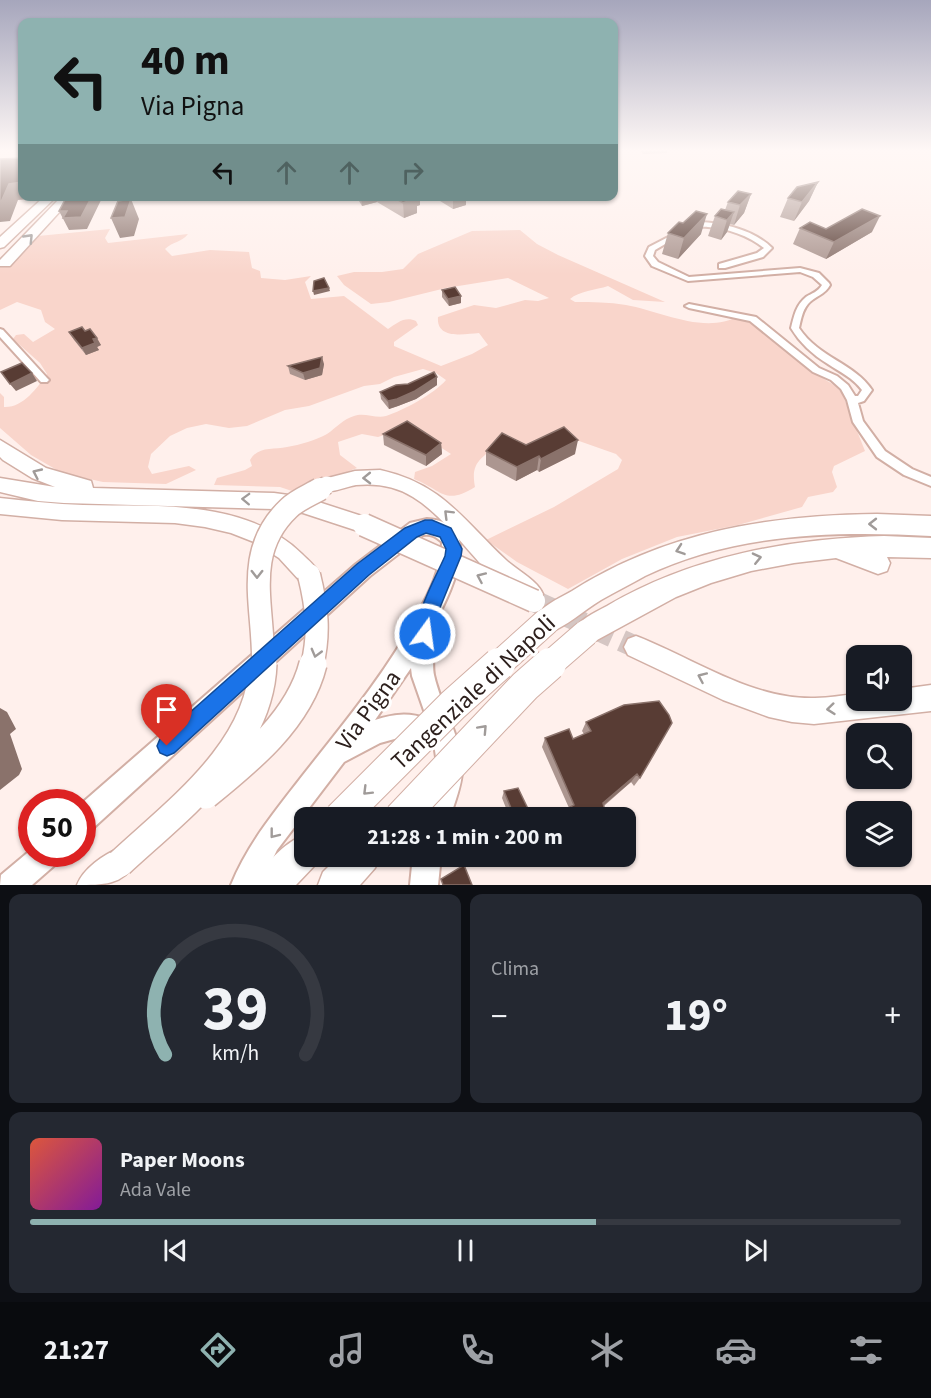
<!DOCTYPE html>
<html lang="it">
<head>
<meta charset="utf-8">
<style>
	:root { --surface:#171b24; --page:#242831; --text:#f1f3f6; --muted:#9ea1a6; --line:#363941; --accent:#8eb2b0 }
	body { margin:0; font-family:"Source Sans 3",sans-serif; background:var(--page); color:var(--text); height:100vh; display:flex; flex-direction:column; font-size:22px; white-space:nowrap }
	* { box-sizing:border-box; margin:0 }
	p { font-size:20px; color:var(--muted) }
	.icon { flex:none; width:33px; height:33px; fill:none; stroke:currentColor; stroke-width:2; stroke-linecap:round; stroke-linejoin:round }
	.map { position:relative; height:885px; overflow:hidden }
	.side { display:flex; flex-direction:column; gap:9px; padding:9px; background:#0d0f14; flex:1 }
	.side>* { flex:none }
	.banner { position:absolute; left:18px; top:18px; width:600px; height:183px; border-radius:12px; box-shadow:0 2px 4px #0004; background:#8eb2b0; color:#111; overflow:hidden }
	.fabs { position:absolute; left:846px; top:645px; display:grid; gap:12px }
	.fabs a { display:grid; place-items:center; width:66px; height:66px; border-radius:12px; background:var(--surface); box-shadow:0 2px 4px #0004; font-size:30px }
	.speed { position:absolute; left:18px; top:789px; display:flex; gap:12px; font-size:30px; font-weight:700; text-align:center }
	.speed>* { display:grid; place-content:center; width:78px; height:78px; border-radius:50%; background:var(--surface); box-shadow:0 2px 4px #0004; line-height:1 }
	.speed .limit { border:9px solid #d22; background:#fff; color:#111 }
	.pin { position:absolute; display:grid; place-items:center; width:51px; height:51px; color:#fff; margin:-62px -26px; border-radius:50% 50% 50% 0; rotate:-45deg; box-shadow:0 0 6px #0007 }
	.pin .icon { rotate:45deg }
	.me { position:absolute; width:66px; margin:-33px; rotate:14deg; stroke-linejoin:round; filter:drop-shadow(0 0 4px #0008) }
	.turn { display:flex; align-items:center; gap:21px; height:126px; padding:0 24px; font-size:27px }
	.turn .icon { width:78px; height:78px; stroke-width:2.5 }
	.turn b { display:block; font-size:42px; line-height:51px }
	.lanes { display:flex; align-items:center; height:57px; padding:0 24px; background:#0003; justify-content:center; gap:30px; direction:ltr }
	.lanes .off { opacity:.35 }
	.big { font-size:45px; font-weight:700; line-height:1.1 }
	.side .card { flex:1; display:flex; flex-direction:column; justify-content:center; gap:9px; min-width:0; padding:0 21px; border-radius:12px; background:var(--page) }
	.side .dial { align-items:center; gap:0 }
	.dial svg { height:156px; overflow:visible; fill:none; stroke:var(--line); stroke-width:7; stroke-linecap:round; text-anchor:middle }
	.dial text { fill:var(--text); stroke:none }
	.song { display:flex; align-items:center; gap:18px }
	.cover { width:72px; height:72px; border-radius:9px; background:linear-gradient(135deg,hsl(10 70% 55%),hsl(290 70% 35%)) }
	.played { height:6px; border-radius:3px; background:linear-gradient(90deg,var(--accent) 65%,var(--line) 65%) }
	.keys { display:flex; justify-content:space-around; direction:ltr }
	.heat { display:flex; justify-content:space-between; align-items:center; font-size:33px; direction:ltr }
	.side .tiles { flex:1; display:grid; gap:9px; grid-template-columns:1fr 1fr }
	.card:last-child { grid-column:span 2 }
	.trip { position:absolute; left:294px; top:807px; width:342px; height:60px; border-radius:12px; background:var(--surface); box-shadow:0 2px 4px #0004; font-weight:700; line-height:60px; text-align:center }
	.menu { display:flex; height:96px; justify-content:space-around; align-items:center; background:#090b0e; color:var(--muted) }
	.menu .icon { width:42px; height:42px }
	.menu .on { color:var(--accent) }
	.menu b { font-size:27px; color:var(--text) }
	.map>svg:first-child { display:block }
</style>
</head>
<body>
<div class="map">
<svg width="931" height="885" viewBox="0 0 931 885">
	<rect width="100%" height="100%" fill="#fff0ec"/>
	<path fill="#f9d5cb" d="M110,229l-5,9 3,5 80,-9c-6,8 -16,8 -23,15l7,7 38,-6 39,2 3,16 8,3 1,7 24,2 26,-4 -6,6 6,17 33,-3 44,33c9,-6 17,-13 28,-8l2,4 -24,17v4l47,20 31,-12 16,-9 -9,-12c-14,1 -43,7 -41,-16l36,-12 22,3 29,-8 13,1 11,-3 -41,-20 -62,10 -57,14 -18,2 -27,-19 -7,-9 17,-4h28l21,-3 15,-15 54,-23 48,-1 17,14 21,11 107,47 -32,-2 -25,-14c-12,4 -29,5 -38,13l5,3c17,0 34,0 51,3 35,6 78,30 113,11 28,11 47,38 72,55 11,8 22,11 31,22l23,58 -31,15 -2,6 5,15 -4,5 -25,5 -6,10 -64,18 -61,12 -55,22 -54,30 -51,-27 -31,-22 68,-33 64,-38 4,-9 -6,-6 -54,-19 -27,12 -35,-5c-18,17 -30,19 -25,45 -30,19 -33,3 -61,-8l1,-7 17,-6 19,-12 -42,-27 -31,10 -16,-3 -24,8 2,13 17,13 -62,24 -15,-5 -66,-2 3,-7 28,-8 7,-4 -2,-6c8,-14 23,-10 37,-13 13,-2 29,-7 40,-13 9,-6 16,-15 27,-18 10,-4 22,3 32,0 18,-6 48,-22 60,-36l-10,-7 -13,-4 -29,8 -14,7 -16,2 -55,20 -24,4 -38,16 -18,2 -23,-4 -19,4 -17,8 -19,18 -3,13 4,7 37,-8 7,4 -30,14 -63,-2 -41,-9 -31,-18 -31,-27v-35l4,4v10c19,1 33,-19 43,-33l-7,-11 -27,-24 3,-4 8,-1 9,8 22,-13 -10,-7 -4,-12 -24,-8 -17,8v-45l15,-4 23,-25z"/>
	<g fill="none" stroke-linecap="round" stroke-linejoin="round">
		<path stroke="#d5c6c3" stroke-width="22" stroke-dasharray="22 10" stroke-linecap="butt" d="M534,601l102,46"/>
		<defs>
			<path id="minor" d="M700,222c24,1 54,8 72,26l-9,9 -38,11h-6v-4l38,-11 7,-5c-15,-12 -37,-20 -56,-21 -7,-1 -14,2 -19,-1z
				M676,233l6,1 -27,16 -2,6 5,6 31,15 111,-9 19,5 10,10 1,2c-5,10 -15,11 -22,19 -6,7 -7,16 -9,24 20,30 55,35 73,62l-8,11 -6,2 5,18 22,30 27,18 19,8v9l-27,-11 -27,-18 -24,-35 -6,-22 -6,-11 -10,-9 -18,-8 -63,-51 -61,-13 -4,-2 4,-2 67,13 63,51 18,8 11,9 7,11h3l4,-6c-9,-12 -22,-18 -34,-26 -15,-9 -28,-21 -37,-36 3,-12 5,-23 15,-31 6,-4 12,-5 16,-12l-9,-8 -13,-5 -112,9 -36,-15 -7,-10 4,-9z
				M0,329l3,1 44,48 2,2 -2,2h-6l-41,-45z"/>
			<path id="secondary" d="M427,519c62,3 21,77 7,106 3,9 -3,36 0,50 7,32 27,60 28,93 1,15 -8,35 -12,50h-26l14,-48 -4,-26 -3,1 -12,-5 -21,-2 -18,5 -36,19 -67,88 -17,35h-29c17,-42 45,-75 72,-110 41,-52 83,-102 114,-160 12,-22 25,-47 25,-73 -7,-6 -11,-8 -19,-7l-53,41 -279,254 -9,4v-31l274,-239 54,-41zM411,668l1,8 15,43c-18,-7 -34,-5 -52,1z
				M32,849v5h28l-4,10 -24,21h-32l1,-10z
				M413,856h28l-3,29h-28z"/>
			<path id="trunk" d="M45,196h12l-53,51 -4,1v-11z
				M62,196h12l-64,70h-10v-6z
				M0,440l46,28 45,13 2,7 181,5 29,4 68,22 3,6 -3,6 -7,2 -61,-20 -29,-4 -210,-6 -26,-2 -38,-9v-14l55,9 -23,-9 -29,-18 -3,-3z
				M380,470c63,14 82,49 126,90 12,11 31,20 37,34l-3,7 -8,3c-45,-17 -76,-81 -119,-107 -17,-11 -37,-14 -57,-12 -12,2 -24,9 -36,5l-3,-5 3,-5 35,-9z
				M0,498c28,3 55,6 83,7 73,2 162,-7 219,49 7,7 14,12 18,21l-3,7 -8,3 -8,-3 -22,-24 -25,-16 -23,-9 -26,-6 -30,-4 -113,-3 -62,-6z
				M636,636c57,22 116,64 179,62 14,0 28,-3 41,-4v6h46v-11l29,-4v26l-117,13 -22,-2 -23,-5 -46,-17 -95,-45 -4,-8 4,-8z
				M120,848l11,4 4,11c-12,22 -32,22 -58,22 7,-17 26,-30 43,-37z"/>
			<path id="motorway" d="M877,514l54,2v20c-97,-5 -197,-3 -286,40 -14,8 -30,16 -44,24 -18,11 -34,26 -54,34l-10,-4 -3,-9c6,-15 24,-22 38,-30 93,-59 196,-76 305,-77z
				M884,536l47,2v20l-44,-1 3,6 -3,8 -9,3 -42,-16 -42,5 -43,8 -40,12 -35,14 -90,49 -10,-4 -4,-9c7,-14 22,-20 35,-27 85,-50 181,-67 277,-70z
				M304,835v21h15l-3,8 -20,21h-42c9,-20 30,-42 50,-50z
				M339,856h41l-5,12 -15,17h-42l5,-13z"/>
		</defs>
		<use href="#minor" stroke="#d2afa5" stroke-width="4"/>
		<use href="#secondary" stroke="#d2afa5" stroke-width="4"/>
		<use href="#trunk" stroke="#d2afa5" stroke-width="3"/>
		<use href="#motorway" stroke="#d2afa5" stroke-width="3"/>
		<use href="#minor" fill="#fff" fill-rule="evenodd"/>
		<use href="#secondary" fill="#fff" fill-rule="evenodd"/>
		<use href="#trunk" fill="#fff" fill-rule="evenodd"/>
		<use href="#motorway" fill="#fff" fill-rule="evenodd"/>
		<defs>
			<path id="trunk-bridge-far2" d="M318,490l9,-5"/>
			<path id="trunk-bridge-far1" d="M364,525l170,76
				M309,575c8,32 11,58 3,91
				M263,666c2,-57 -22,-113 26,-158 8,-8 21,-13 31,-19"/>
			<path id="trunk-bridge" d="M206,795c42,-34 93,-75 107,-131
				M120,863c57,-53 140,-113 143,-199"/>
			<path id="motorway-bridge-far1" d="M497,666l50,-45
				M548,666l38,-33"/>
			<path id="motorway-bridge" d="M340,818l113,-113 46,-41
				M400,818l125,-132 25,-22"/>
		</defs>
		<use href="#trunk-bridge-far2" stroke="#d2afa5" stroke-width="20" stroke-linecap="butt"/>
		<use href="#trunk-bridge-far1" stroke="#d2afa5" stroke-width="25" stroke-linecap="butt"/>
		<use href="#trunk-bridge" stroke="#d2afa5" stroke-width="30" stroke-linecap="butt"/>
		<use href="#motorway-bridge-far1" stroke="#d2afa5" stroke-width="28" stroke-linecap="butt"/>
		<use href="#motorway-bridge" stroke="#d2afa5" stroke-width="34" stroke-linecap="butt"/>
		<use href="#trunk-bridge-far2" stroke="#fff" stroke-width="17"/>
		<use href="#trunk-bridge-far1" stroke="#fff" stroke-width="22"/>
		<use href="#trunk-bridge" stroke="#fff" stroke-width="27"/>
		<use href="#motorway-bridge-far1" stroke="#fff" stroke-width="26"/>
		<use href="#motorway-bridge" stroke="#fff" stroke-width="32"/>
	</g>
	<path fill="#ac9690" d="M640,150h27v3l-24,1z
		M818,182l-9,19 -15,20 -14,-4 8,-19z
		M751,194l-7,19 -10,12 -4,-1 -3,8 -6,8 -13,-4 7,-20 10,-6 3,-8z
		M356,196h64v9l-3,1v7l-13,5 -27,-16 -15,4z
		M432,196h34v9l-13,4z
		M800,228l26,1 46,3 -46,27 -33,-15z
		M668,233l33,1 -23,25 -16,-5z
		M442,290l19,13 -12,3 -7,-9z
		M85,331l16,14 -4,2 2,3 -13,5 -12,-15 -5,-8z
		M324,364l-2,11 -17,5 -15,-6 -2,-8z
		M437,377v8l-21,14 -18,7 -9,3 -8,-10 -1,-7z
		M383,434l58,9 1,11 -16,12 -42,-21z
		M526,445l49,9 -36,18 -2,-2 -21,11 -30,-16v-14z
		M624,705l16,73 -6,8 -3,-4 -27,24 -5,8 -4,4h-45l19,-10 -27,-61 3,-9 28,1 11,-5 -2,-3 4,-9z
		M504,791l27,24 15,3h-36l-8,-20z"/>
	<path fill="#8a726b" d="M22,182v14h19l-1,2 -22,2 -8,21 -10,1v-18l9,-20z
		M818,182l-9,19 -15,20 8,-19z
		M751,194l-7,19 -10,12 6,-20z
		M92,196h11l-16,33 -18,1 -10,-19z
		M361,196h15l1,6 -15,4z
		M407,196h13v9l-3,1v7l-13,5 -1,-15z
		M453,196h13v9l-13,4z
		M131,199l8,20 -5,17 -14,2 -9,-20z
		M734,212l-7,20 -6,8 6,-20z
		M707,214l-6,20 -23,25 6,-21z
		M880,216l-8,16 -46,27 8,-17z
		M329,288l1,3 -16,4 -1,-4z
		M461,296v7l-12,3 -1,-7z
		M97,338l4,7 -4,2 2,3 -13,5 -4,-7 11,-9z
		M322,357l2,7 -2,11 -17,5 -2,-7z
		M32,373l5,8 -21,10 -6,-7z
		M437,377v8l-21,14 -18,7 -9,3 -1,-8z
		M578,440l-3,14 -36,18 2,-13z
		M441,443l1,11 -16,12v-11z
		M539,456l-2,14 -21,11 1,-14z
		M0,708l7,4 9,17 -6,5 12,35 -3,6 -19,15z
		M637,774l-6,8 -33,28 5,-7z
		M604,807l-5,7 -4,4h-4z"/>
	<path fill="#583c34" stroke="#8a726b" stroke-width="1.5" d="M22,158v24l-13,2 -9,20v-45z
		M818,182l-16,20 -14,-4 9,-11z
		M738,191l13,3 -11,11 -12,-3z
		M67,196h25l-11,21 -18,1 4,-7h-8z
		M391,196h22l3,2 -13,5z
		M131,199l-6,18 -14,1 7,-17z
		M721,209l13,3 -7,8 -12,-4z
		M862,209l18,7 -46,26 -34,-14 10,-6 16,7z
		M696,211l11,3 -23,24 -16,-5 11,-11 4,1z
		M324,278l5,10 -16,3 1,-10z
		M455,287l6,9 -13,3 -6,-9z
		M82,327l3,4 5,-2 7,9 -4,1 2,4 -13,5 -13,-16z
		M322,357l-2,11 -17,5 -15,-7z
		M22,363l10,10 -22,11 -9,-12z
		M434,372l3,5 -22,14 -18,8 -9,2 -8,-9 16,-7 12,-1z
		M407,421l34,22 -15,12 -43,-21z
		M564,427l14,13 -37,19 -2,-3 -22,11 -31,-16 16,-18 24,12z
		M659,701l10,14 3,8 -32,55 -3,-4 -34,29 1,4 -13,11h-41l24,-13 -29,-67 24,-9 4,10 18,-8 -5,-9 38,-17z
		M518,788l13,27 12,-6 3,9h-31l-11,-27z
		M464,865l8,20h-29l-2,-6z"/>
	<defs><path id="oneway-chevron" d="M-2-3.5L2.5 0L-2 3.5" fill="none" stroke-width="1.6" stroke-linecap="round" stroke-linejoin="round" transform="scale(1.5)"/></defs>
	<g stroke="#a09b99">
		<use href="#oneway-chevron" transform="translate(29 238) rotate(-46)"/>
		<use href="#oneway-chevron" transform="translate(37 473) rotate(-155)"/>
		<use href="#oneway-chevron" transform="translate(367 478) rotate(179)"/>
		<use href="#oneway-chevron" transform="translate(246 499) rotate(-178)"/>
		<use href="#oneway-chevron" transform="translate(448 514) rotate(-135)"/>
		<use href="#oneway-chevron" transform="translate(873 524) rotate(-180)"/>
		<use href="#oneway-chevron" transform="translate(680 550) rotate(161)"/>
		<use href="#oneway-chevron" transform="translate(757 558) rotate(-13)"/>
		<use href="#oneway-chevron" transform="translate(257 574) rotate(90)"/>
		<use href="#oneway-chevron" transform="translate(481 577) rotate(-156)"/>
		<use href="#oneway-chevron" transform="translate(316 653) rotate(105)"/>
		<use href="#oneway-chevron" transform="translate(702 677) rotate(-156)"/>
		<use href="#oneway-chevron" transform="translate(831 709) rotate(174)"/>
		<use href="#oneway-chevron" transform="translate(483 729) rotate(-47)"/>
		<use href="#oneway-chevron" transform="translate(367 791) rotate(135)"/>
		<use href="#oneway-chevron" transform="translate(274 834) rotate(128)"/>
	</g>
	<linearGradient id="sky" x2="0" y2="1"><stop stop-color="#a6a6bc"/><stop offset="0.55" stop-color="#fff8f6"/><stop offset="1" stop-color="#fff8f6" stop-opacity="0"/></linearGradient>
	<rect width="931" height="274" fill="url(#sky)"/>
	<path fill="#1a73e8" stroke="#114b97" stroke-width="1.5" d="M425,520h7l19,8 11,21 -1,7 -24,59 -6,25 -6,2 -6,-2c-9,-19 18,-65 26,-84l1,-7 -6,-12 -14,-4 -9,4 -48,38 -195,178 -7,3 -7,-3 -3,-7 3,-7 197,-175 48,-36z"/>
	<g text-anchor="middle" stroke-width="6" stroke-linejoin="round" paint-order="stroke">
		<g font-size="24" fill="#2d201d" stroke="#fff">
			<text transform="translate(473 692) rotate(-43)" y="8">Tangenziale di Napoli</text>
			<text transform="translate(368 710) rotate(-54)" y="8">Via Pigna</text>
		</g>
	</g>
</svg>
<div class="fabs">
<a><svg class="icon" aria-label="sound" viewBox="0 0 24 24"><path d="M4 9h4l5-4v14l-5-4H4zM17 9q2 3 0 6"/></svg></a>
<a><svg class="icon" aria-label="search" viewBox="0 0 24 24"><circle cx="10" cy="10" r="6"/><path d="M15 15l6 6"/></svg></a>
<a><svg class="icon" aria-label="layers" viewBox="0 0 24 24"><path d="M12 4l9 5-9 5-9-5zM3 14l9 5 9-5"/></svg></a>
</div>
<div class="speed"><div class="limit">50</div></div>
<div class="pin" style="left:167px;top:746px;background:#d93025"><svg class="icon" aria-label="arrive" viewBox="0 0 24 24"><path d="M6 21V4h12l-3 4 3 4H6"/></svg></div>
<svg class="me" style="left:425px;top:634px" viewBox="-20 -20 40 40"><circle r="17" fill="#1a73e8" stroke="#fff" stroke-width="3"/><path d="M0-11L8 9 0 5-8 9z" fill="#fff"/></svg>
<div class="trip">21:28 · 1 min · 200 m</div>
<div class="banner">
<div class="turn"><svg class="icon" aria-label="left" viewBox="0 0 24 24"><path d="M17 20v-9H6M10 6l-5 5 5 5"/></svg><div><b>40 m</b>Via Pigna</div></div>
<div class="lanes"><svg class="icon" aria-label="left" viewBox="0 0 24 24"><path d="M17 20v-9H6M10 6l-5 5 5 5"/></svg><svg class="icon off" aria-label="ahead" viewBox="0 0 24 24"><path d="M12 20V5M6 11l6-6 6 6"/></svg><svg class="icon off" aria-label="ahead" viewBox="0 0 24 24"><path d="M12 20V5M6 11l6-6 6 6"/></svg><svg class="icon off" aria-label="right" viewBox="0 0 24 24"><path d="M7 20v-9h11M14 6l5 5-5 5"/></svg></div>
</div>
</div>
<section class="side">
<div class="tiles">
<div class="card dial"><svg viewBox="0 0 100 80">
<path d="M14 69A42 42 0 1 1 86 69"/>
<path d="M14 69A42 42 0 0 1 16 23" stroke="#8eb2b0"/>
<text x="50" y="56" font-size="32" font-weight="700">39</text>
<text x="50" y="72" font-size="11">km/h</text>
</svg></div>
<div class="card"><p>Clima</p>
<div class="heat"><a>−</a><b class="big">19°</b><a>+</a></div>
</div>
<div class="card">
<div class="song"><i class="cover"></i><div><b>Paper Moons</b><p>Ada Vale</p></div></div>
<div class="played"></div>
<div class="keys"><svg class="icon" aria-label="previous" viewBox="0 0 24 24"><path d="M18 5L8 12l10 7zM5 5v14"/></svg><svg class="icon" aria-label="pause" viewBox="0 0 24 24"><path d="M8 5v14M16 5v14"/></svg><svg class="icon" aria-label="next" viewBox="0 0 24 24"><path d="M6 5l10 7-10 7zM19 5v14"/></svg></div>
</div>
</div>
</section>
<nav class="menu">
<b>21:27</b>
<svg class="icon on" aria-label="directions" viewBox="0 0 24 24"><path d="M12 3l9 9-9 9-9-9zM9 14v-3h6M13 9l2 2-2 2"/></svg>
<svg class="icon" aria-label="music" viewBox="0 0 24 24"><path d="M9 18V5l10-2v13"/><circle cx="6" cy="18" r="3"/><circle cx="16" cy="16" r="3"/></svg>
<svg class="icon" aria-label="phone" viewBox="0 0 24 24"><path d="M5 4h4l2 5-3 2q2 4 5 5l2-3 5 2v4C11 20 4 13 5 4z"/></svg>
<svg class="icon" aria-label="climate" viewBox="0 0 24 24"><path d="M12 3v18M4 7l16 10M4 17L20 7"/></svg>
<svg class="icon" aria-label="car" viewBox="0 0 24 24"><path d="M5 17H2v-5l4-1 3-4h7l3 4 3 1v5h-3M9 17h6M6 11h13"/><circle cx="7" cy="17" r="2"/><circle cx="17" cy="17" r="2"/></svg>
<svg class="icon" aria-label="filters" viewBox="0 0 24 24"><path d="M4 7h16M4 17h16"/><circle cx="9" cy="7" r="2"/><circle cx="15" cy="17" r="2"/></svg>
</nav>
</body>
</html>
